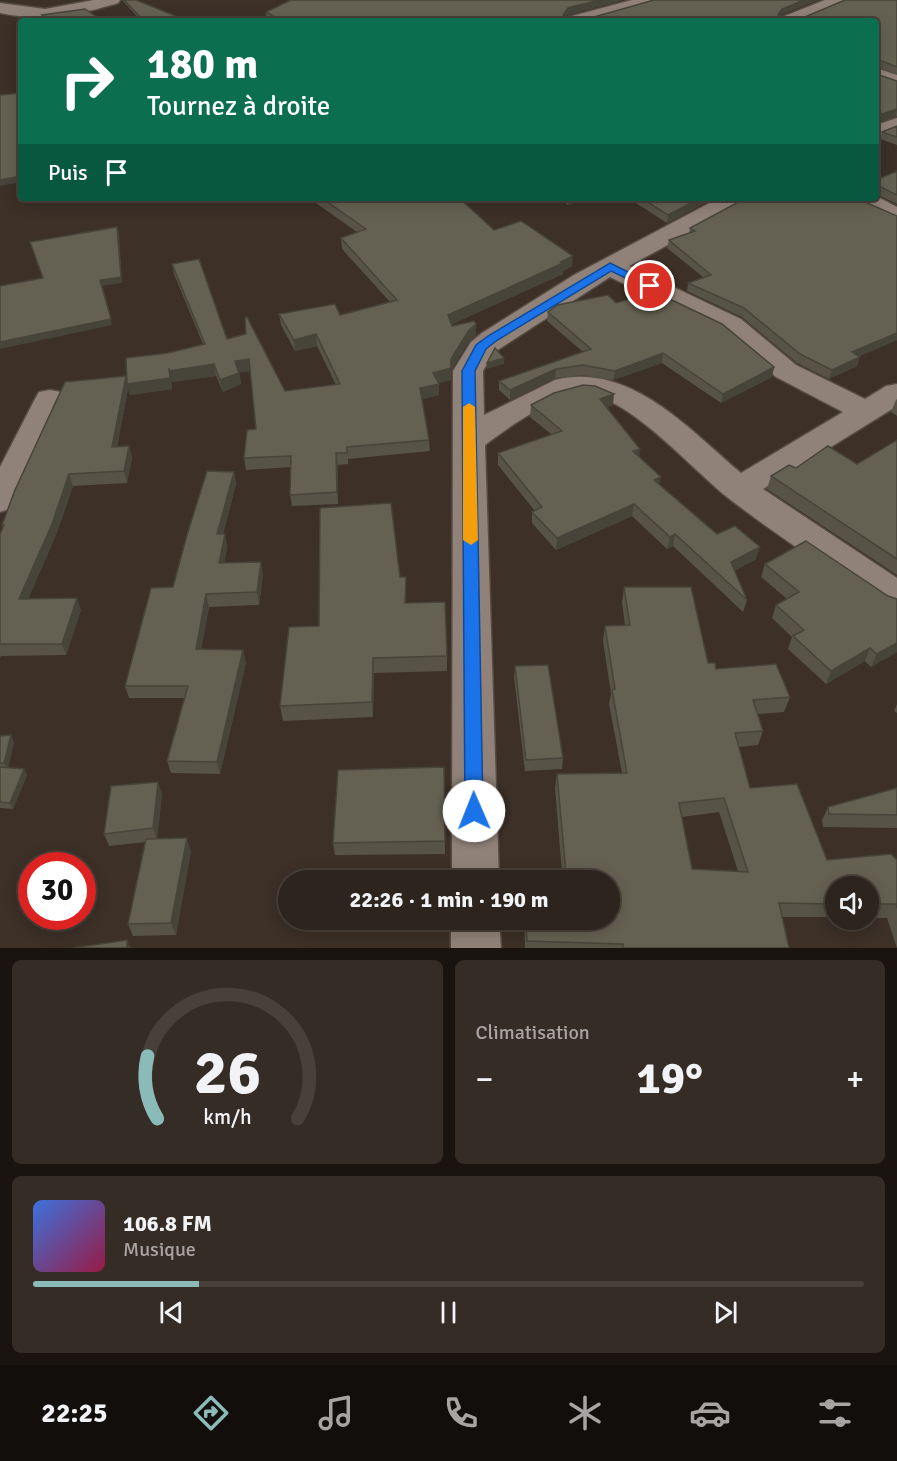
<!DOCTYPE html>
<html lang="fr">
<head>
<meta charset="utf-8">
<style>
	:root { --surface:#2d241d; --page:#352c26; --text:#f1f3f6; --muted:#a7a4a4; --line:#48413b; --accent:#8bbbb9 }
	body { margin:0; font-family:Signika,sans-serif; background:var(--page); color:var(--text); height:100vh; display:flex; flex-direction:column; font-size:22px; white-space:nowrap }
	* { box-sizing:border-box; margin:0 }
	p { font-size:20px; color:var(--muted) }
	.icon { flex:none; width:33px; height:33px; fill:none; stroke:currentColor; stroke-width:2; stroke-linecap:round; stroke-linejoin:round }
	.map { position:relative; height:948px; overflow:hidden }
	.drawer { display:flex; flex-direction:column; gap:12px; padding:12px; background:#191410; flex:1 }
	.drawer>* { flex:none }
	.guide { position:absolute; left:18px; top:18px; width:861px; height:183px; border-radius:6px; box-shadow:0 3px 15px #0003,0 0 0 2px var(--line); background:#0b6e4f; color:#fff; overflow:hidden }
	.buttons { position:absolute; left:825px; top:876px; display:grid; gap:12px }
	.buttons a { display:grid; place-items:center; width:54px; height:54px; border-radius:50%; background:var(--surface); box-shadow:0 3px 15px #0003,0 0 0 2px var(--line); font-size:30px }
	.speed { position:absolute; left:18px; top:852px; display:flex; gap:12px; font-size:30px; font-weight:700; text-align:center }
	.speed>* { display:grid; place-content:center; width:78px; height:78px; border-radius:50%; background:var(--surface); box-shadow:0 3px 15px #0003,0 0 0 2px var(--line); line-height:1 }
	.speed .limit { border:9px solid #d22; background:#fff; color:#111 }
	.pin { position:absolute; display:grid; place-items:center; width:51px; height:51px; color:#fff; margin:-26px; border:3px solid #fff; border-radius:50%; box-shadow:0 2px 6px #0007 }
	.me { position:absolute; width:66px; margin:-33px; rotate:359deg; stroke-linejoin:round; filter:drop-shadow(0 0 4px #0008) }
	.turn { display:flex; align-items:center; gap:21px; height:126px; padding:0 30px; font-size:27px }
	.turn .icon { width:78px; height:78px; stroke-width:2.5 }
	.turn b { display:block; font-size:42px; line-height:51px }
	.then { display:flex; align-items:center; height:57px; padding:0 30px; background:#0003; gap:12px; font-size:22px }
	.big { font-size:45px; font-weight:800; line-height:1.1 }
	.drawer .widget { flex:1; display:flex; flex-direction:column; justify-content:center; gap:9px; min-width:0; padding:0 21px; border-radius:9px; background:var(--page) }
	.drawer .dial { align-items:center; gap:0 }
	.dial svg { height:156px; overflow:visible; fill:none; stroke:var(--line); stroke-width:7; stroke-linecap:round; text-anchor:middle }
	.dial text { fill:var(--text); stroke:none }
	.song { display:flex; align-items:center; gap:18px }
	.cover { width:72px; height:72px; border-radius:9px; background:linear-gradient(135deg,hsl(220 70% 55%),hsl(340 70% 35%)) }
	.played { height:6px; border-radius:3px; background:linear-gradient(90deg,var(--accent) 20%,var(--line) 20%) }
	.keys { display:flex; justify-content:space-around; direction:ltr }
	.heat { display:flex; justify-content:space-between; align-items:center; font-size:33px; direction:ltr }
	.drawer .tiles { flex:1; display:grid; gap:12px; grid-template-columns:1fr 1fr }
	.widget:last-child { grid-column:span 2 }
	.trip { position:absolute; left:278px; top:870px; width:342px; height:60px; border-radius:30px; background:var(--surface); box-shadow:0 3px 15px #0003,0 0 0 2px var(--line); font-weight:800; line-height:60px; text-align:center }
	.dock { display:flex; height:96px; justify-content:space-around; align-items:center; background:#120e0c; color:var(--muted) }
	.dock .icon { width:42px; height:42px }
	.dock .active { color:var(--accent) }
	.dock b { font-size:27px; color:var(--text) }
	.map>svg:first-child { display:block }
</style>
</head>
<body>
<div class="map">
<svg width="897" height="948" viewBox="0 0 897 948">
	<rect width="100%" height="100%" fill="#3c3027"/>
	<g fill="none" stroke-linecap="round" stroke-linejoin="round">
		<defs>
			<path id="street" d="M94,0h26l-2,3c-43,13 -73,19 -118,10v-10l45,6z
				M632,0h27l-2,3 -64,18h-28l3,-4z
				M825,0h22l-2,3 -42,18h-24l3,-4z
				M876,68l21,7v12l-21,-7z
				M897,118v13l-21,7v-13z
				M876,196l21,11v16l-44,-20 -4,-5z
				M719,198h30l-4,5 -116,63 112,53 55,46 69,34 21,-13 11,-2v22l-134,83 134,89v33l-13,-4c-52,-36 -107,-71 -157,-110 -36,-29 -89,-90 -133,-102 -31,-8 -85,32 -109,50l14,435h-47l1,-509 18,-29 11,-9 92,-58zM610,277l111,54 55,46 67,35 -102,61c-51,-43 -112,-112 -186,-93l-71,35 -1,-44 10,-18z
				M50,390l11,2 4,7 -48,101 -5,8 -12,4v-45l35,-68 4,-7z
				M451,920h48l2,28h-50z"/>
		</defs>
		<use href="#street" stroke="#564c45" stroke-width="3"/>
		<use href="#street" fill="#908278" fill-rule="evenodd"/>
	</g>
	<path fill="#575347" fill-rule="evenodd" d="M122,0h14l52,21h-47z
		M291,0h332l-56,15 -1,2 215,-2 -1,2h25l92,-17v74l-21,-7v7l21,7v35l-21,7v-102h-605l-5,-3v-6z
		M42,15l61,6h-57l-2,-2z
		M897,126v19l-17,-6 2,-7z
		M897,171v33l-21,-10v-14z
		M309,198h150l35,32 78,36 -9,5v3l-111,50v2l24,-2v11l-7,6 -18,29v10l-12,3v12l-17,4 7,41 1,11 -82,8v5l-10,1v39l-46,2 -2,-11 1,-28 -45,3 -2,-12 12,-29 -6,-58 -11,1 2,12 -18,8 -7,-16 -44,6 -1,-2 1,9 -42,6 -2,-6 -11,58 12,-1 3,12 -5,25 -54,3 -17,49 -28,64 53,11 -15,45 -65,1 -1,2v-124l3,-6 -1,-3 125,-145 41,-27 35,-9 -29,-70 -2,-10 55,75 58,52 51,-6 -19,-39 -22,5 -14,-26 -2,-11 61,1 50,-13 -48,-53 -1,-11 16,-6z
		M558,198h30l-20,7z
		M628,198h86l-47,25z
		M897,216v124l-38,16 -2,10 -28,13 -32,-16 -55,-46 -55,-26 1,-8 15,-6 -36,-29 2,-8 20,-7 1,-5z
		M548,312l226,55 -2,10 -51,26 -59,-40 -49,17 -31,-5 -27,3 -45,22 -11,-10v-9l84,-29 -36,-31z
		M897,399v17l-6,-4 5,-12z
		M531,405h82l-6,2 32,50 20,27 58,50 39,25 -22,12 13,29 -4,12 -70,-66 -6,3 -35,-33 -76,34 -24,-27v-11l3,-1 -37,-46v-12l54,-18 -22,-18z
		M897,440v135l-130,-86 4,-13 25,-8 61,-4z
		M234,472l2,12 -13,50h2l2,13 -3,16 39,12 -4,30 -50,2 -8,42 45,14 -26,111 -49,-1 -4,-12 17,-63h-55l-4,-12 48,-99z
		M765,564l123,32 9,56 -26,15 -6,-6 -39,23 -38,-35 4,-12 -20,-19 4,-13 11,-6 -26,-22z
		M400,577h6v26l41,53v15l-73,2 -1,44 -90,4 -3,-15 39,-80z
		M624,587l84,76 8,6 74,28 -6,15 -26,2 5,17 -5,14 -19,2 11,41 77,72h70v88l-10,-30h-19v-32h-32v31h-54l7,31h-264l-1,-28h85v-40h-86l1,-8 38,1 -7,-85 2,-14 65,-1 -13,-69 2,-10 -8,-53 2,-15 20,-1 -3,-23zM719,812l19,59 -46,-2 -10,-52z
		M515,666l48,92 -1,11 -37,2 -11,-94z
		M897,704v9l-3,-2z
		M0,736l14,6 -6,26 19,7 -14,34 -13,-1z
		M444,767l1,87 -110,1 -2,-12z
		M897,788v40l-74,-1 -1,-7 6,-13z
		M162,794l-5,45 34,12 -15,84 -43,1 -5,-12 18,-82 -37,4 -5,-12z"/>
	<path fill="#474439" d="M600,0h23l-56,15 -4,6v-6l5,-7z
		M804,0h15l-38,15 -4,6 1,-6 4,-6z
		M897,109l-1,7 -20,7v-7z
		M21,176v6l-21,4v-6z
		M569,198h19l-20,7z
		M701,198h13l-47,25 1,-8z
		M117,227l2,5 3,51 -21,3 -1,-6z
		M573,256l-1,10 -9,5v3l-115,52v-11z
		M111,319l1,6 -112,24v-7z
		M476,324v11l-7,6 -18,29v10l-18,5v-12l18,-14 18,-29z
		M897,333v7l-48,21 3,-9z
		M316,334l1,12 -22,5 -1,-11z
		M663,353l-1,10 -49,17 2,-9z
		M860,357l-3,9 -28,13 3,-9z
		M504,358v6l-17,5v-6z
		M249,359l2,12 -14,2 -2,-12z
		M214,364l2,12 -44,6 -1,-2 1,9 -42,6 -2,-6 -13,69 -3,-11 14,-71 2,8 41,-16z
		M774,367l-2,10 -51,26 2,-9z
		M556,369l-1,9 -45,22v-10z
		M239,373l2,11 -18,8 -3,-12z
		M439,384v11l-19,5v-12z
		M614,394l-1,11 -14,5 1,-11z
		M129,446l3,12 -5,25 -3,-12z
		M640,449l-1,12 -6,-10z
		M336,453l2,12v39l-1,-12z
		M234,472l2,12 -16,63 -3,-13z
		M69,474l4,12 -17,49 -33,76 -4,-12z
		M661,477l-3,12 -4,-9z
		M634,504l-2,12 -76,34 1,-12z
		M225,534l2,13 -5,29 -3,-13z
		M675,534l-2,12 -6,3 3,-12z
		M760,547l-4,12 -28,15 3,-12z
		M261,562l2,13 -4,30 -2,-13z
		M206,594l3,13 -10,55 -3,-13z
		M77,598l4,12 -15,45 -4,-11z
		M897,643v9l-26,15 6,-13z
		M870,648l-5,13 -39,23 5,-13z
		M243,650l3,13 -26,111 -3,-12z
		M373,658l1,15 -1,44 -1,-15z
		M11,735l3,7 -6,27 -4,-6z
		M24,769l3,6 -14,34 -3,-6z
		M158,782l4,12 -5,47 -4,-13z
		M187,838l4,13 -15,84 -5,-12z
		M127,940l4,8h-4z"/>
	<path fill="#656152" stroke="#474439" stroke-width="1.5" fill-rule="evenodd" d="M124,0h12l52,21h-44z
		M291,0h309l-32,8 -5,7 2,2h29l60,-17h150l-22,9 -4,6 2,2h25l40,-17h52v67l-20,-8 -1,15 21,7v28l-21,7v9v-104h-594l-16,-9z
		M85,9l18,12h-52l-9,-6z
		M21,93v38h-3l3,13v32l-21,4v-85z
		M897,126v11l-15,-5z
		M897,171v24l-18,-9h-3v-6z
		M322,198h137l35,32 27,-9 52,35 -12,6 2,1 -115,52 4,11 22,-5 2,3 -7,6 -18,29v9l-18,5 6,11 -19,4 9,52 -82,7v6h-11l1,39 -47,3 1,-39 -47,2 3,-28 9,-1 -7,-70 -14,2 4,12 -19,7 -6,-16 -45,7v-3l1,10 -43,6 -1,-26 42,-5 37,-9 -33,-80 27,-5 28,80 19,-5 -1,-16 2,-1 38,74 55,-7 -24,-50 -22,6 -15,-26 56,-10 5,11 57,-15 -56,-62 25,-9z
		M641,198h60l-33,17z
		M746,198h110l41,18v117l-45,19 8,5 -28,13 -32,-16 -56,-46 -56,-25 23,-8 -42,-35 26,-9 -5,-3z
		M117,227l4,50 -21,3 11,39 -111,23v-56l43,-8 -13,-36z
		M655,292l67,32 52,43 -51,27 -60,-41 -48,18 -32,-6 -27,4 -46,21 -11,-9 92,-32 -43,-37 9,-7 51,-10 8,8z
		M495,348l9,10 -17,5z
		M126,376l-14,71 17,-1 -5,25 -55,3 -17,50 -33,75 58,-1 -15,46h-62v-110l4,-9h-2l13,-35 50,-108z
		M583,385l12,1 19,8 -14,5 40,50 -7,2 28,26 -7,3 63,54 18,-8 25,21 -29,15 16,38 -72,-66 -5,3 -36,-33 -77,34 -25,-26 10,-5 -44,-54 64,-22 -31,-26 23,-12z
		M897,440v119l-126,-83 18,-11 7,3 32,-22 29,18z
		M207,471l27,1 -17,62h8l-6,29 42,-1 -4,30 -51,2 -10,55 47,1 -26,112 -50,-1 21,-75h-63l26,-98 22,-1 14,-52z
		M391,503l9,74h6l-1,26 40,-1 2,54 -74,2 -1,44 -92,4 9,-79 30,-1 1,-118z
		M806,541l82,55 9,3v44l-20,11 -7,-6 -39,23 -38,-35 11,-6 -28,-25 23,-13 -34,-28z
		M624,587h67l17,76h7l1,6 60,-5 14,33 -37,3 10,31 -28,2 15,55 47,-4 30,76 64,-6 6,6v48l-1,-4h-28v-18h-32v18l-57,-1 10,45h-166v-4l-96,-3 -1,-21h83v-40h-84l-1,-8 42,1 -9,-99 70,-1 -15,-83 3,-1 -10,-63 25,-1zM724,798l24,74 -56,-3 -13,-66z
		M548,665l15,93 -37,2 -11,-94z
		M11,735l-7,28h-4v-27z
		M0,767l24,2 -14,34 -10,-1z
		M444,767l1,74 -112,2 5,-73z
		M158,782l-5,46 -49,6 7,-48z
		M897,788v27l-68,-1 -1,-7z
		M187,838l-16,85 -43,1 18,-85z
		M127,940v8h-54z"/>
	<path fill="#1a73e8" stroke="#114b97" stroke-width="1.5" d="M610,263l46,23 -6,3 -3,-1 -36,-17 -115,70 -10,8 -11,22 8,440 -2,6 -7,3 -7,-3 -2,-6 -3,-440 14,-26 12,-9z"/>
	<path fill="#f59e0b" d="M469,403l6,4 3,133 -7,5 -8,-5v-133z"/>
</svg>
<div class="buttons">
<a><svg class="icon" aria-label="sound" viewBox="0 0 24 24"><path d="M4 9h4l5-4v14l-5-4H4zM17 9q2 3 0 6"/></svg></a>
</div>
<div class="speed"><div class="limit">30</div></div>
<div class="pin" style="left:650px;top:286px;background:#d93025"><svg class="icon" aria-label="arrive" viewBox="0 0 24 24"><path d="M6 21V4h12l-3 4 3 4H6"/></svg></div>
<svg class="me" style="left:474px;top:811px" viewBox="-20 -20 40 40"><circle r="19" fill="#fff"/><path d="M0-13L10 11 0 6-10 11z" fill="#1a73e8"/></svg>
<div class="trip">22:26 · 1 min · 190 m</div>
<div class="guide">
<div class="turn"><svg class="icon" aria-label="right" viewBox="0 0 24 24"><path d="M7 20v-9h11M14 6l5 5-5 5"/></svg><div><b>180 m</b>Tournez à droite</div></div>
<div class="then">Puis<svg class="icon" aria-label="arrive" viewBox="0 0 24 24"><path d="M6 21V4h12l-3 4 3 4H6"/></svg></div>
</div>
</div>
<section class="drawer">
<div class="tiles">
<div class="widget dial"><svg viewBox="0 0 100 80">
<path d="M14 69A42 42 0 1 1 86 69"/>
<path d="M14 69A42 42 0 0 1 9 37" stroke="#8bbbb9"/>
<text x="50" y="56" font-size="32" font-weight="700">26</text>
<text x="50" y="72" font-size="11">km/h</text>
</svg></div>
<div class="widget"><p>Climatisation</p>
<div class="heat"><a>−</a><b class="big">19°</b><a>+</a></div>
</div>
<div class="widget">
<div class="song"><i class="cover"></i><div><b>106.8 FM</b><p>Musique</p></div></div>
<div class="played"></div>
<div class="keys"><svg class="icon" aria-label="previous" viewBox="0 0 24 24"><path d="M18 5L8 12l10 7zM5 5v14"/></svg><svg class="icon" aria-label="pause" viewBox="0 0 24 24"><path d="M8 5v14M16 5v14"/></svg><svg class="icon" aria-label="next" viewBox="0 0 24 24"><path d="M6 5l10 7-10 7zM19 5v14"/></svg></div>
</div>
</div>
</section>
<nav class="dock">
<b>22:25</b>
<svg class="icon active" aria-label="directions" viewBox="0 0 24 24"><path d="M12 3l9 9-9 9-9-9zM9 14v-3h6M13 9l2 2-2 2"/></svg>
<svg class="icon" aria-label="music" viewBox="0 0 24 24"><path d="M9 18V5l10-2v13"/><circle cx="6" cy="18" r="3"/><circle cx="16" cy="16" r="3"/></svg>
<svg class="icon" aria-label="phone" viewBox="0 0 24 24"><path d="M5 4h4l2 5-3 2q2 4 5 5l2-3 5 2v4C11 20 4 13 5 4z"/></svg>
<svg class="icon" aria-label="climate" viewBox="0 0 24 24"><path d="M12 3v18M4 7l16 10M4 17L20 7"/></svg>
<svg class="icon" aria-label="car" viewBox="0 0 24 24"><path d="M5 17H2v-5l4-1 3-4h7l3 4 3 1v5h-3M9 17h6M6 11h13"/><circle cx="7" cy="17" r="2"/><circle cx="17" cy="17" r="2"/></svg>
<svg class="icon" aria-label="filters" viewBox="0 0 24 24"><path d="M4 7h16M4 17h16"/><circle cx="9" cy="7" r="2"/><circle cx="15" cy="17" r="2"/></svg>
</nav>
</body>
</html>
